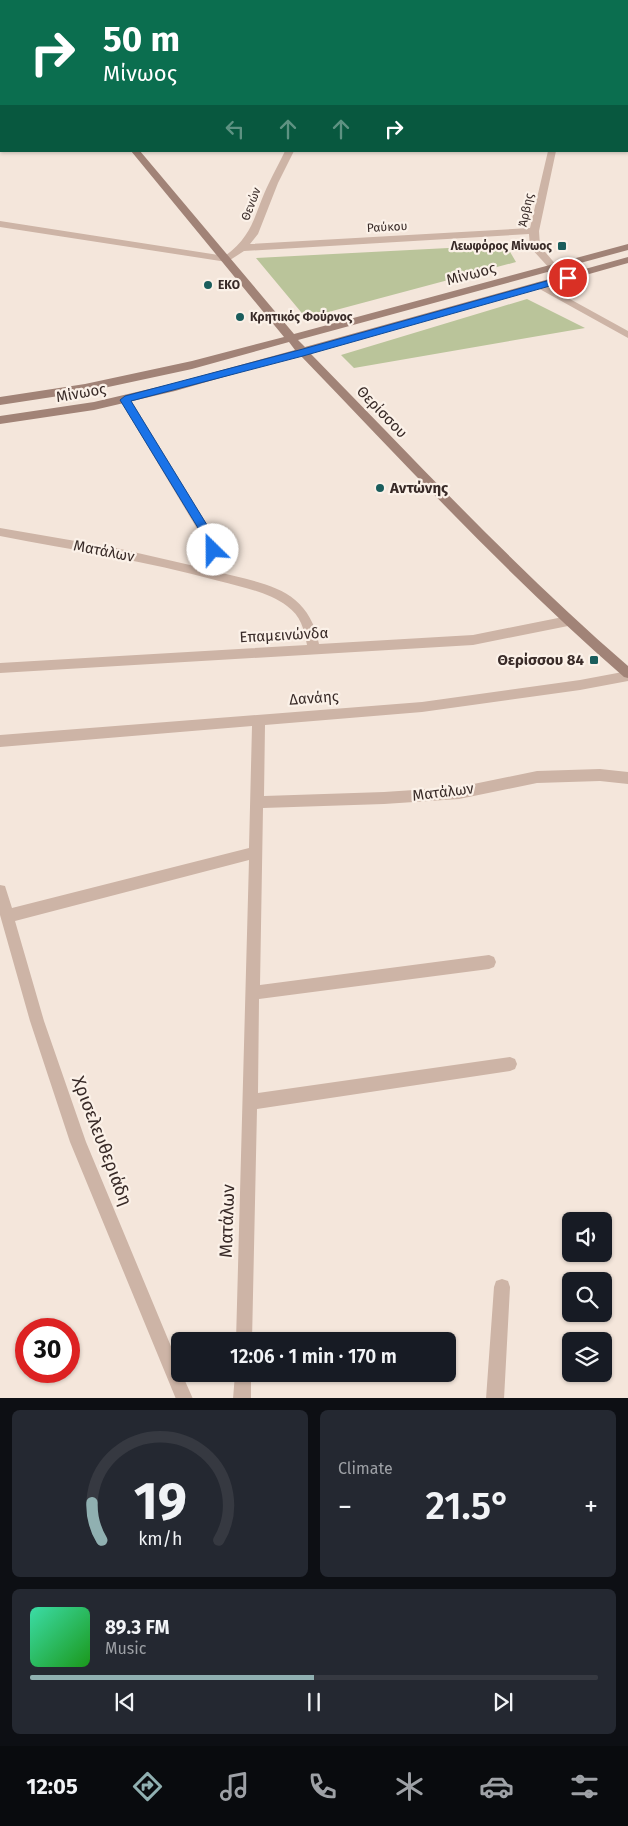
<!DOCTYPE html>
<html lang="en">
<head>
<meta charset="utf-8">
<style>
	:root { --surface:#171b24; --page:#242831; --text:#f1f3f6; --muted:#9ea1a6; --line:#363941; --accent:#90b0b1 }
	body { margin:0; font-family:"Fira Sans",sans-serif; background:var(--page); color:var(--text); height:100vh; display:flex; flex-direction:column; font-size:19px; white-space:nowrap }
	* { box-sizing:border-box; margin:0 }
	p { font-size:16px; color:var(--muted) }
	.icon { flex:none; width:28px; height:28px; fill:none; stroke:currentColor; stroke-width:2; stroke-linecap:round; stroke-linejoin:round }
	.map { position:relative; height:1398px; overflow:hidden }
	.panel { display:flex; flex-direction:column; gap:12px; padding:12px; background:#0d0f14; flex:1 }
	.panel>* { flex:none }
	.banner { position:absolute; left:0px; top:0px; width:629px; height:152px; box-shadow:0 1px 4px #0004; background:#0b6e4f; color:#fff; overflow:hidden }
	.controls { position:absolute; left:562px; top:1212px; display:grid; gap:10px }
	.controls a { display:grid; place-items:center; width:50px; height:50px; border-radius:8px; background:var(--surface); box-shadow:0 1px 4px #0004; font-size:25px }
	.speed { position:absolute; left:15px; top:1318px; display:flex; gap:10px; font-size:25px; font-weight:700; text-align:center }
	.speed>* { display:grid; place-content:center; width:65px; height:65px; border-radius:50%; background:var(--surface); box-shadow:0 1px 4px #0004; line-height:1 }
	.speed .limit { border:8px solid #d22; background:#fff; color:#111 }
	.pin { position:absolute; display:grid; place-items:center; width:42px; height:42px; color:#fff; margin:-21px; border:2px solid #fff; border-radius:50%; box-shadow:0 1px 5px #0007 }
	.me { position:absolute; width:55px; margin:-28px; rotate:337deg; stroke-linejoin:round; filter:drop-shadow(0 0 4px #0008) }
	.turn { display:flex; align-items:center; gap:18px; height:105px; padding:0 20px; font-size:22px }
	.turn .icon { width:65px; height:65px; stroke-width:2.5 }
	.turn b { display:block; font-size:35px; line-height:42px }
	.lanes { display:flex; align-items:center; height:48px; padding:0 20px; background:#0003; justify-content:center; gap:25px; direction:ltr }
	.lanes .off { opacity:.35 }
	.big { font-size:38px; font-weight:600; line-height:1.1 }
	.panel .widget { flex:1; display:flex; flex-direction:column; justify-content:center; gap:8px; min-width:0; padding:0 18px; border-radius:8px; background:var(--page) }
	.panel .dial { align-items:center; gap:0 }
	.dial svg { height:130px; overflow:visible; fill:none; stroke:var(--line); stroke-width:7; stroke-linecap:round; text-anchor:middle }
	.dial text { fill:var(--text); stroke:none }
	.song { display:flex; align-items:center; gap:15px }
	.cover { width:60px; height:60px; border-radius:8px; background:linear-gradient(135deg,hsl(160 70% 55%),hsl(120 70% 35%)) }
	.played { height:5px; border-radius:2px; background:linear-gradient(90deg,var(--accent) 50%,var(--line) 50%) }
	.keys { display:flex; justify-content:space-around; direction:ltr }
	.heat { display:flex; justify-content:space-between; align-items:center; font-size:28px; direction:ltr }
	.panel .tiles { flex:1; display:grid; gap:12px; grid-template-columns:1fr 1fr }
	.widget:last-child { grid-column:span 2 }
	.trip { position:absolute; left:171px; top:1332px; width:285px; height:50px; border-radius:8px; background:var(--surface); box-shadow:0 1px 4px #0004; font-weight:600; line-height:50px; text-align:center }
	.menu { display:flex; height:80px; justify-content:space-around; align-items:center; background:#090b0e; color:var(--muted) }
	.menu .icon { width:35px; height:35px }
	.menu .active { color:var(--accent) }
	.menu b { font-size:22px; color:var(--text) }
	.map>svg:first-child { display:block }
</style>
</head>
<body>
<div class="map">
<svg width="628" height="1399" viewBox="0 0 628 1399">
	<rect width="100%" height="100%" fill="#f4e6db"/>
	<path fill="#bac49a" d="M506,245l10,17 -210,56 -50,-60z
		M527,299l58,29 -231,40 -13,-13z"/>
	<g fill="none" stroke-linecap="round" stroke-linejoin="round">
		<path fill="#cdb4a6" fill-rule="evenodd" d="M469,0h8v1h-8z
			M0,22h1v5h-1z
			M285,151h9l-16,32 -20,51 -8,10 280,-16 18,-77h8l-17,80 1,15 18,21 -2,2h-6l-20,-22 -1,-13 -285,17 -17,11 -227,-35v-6l225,35c30,-22 29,-43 44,-73 5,-11 11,-21 16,-32z
			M539,282l89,49v7l-92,-51v-4z
			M125,396l4,1 88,144 2,9 -5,21c49,13 94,15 105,73l154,-9 95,-19 4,2 2,3 -2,3 -4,2 -95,19 -473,28v-10l307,-18c-3,-16 -6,-29 -20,-39 -19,-14 -45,-19 -68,-25 -72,-20 -146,-31 -219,-45v-8l116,20 87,20 4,-18 -2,-8 -85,-142z
			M628,671v10l-48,9 -158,22 -157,13 -1,71 120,-4 75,-5 78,-16 63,-2 28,3v12l-28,-3 -63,2 -78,16 -75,5 -121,4 -3,177 229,-30 5,2 2,5 -2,5 -5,2 -230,30 -1,94 252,-36 5,2 2,5 -2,5 -5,2 -253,38 -5,232h-16l13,-481 -234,61 29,100 42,121 94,226v6h2l11,25h-17l-106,-257 -40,-121 -30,-106v-30l5,1 7,22 237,-60 3,-122 -252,21v-12l422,-33 158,-22z
			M502,1279l6,2 2,6 -6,112h-18l8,-112 2,-6z
			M235,1374h16v25h-18z"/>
		<path fill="#a18377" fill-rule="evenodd" d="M13,0h8v1h-8z
			M131,151h9l154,183 334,-90v6l-330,90 7,7 323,-90v6l-318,90c104,106 205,215 318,313v12l-4,-1c-115,-100 -218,-212 -324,-322l-125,36 -81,19 -94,14v-8l94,-14 81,-19 120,-33 -6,-8 -97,27 -107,23 -85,13v-8l85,-13 107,-23 92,-24z"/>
	</g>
	<path fill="#1a73e8" stroke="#114b97" d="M568,275h3v5l-268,76 -172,45 84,137 3,12 -5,4 -4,-1 -3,-12 -86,-141 5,-4 178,-47z"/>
	<g fill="#1a5d5c" stroke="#fbf1e8" stroke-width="2">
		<rect x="557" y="241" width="10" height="10" rx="2.5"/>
		<circle cx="208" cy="285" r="5"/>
		<circle cx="240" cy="317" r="5"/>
		<circle cx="380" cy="488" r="5"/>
		<rect x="589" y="655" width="10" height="10" rx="2.5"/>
	</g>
	<g text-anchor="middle" stroke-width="4.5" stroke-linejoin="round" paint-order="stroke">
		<g font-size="12" fill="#392b28" stroke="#fbf1e8">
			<text transform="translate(251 204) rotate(-69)" y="4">Θενών</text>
			<text transform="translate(526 210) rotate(-78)" y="4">Άρβης</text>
			<text transform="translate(387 227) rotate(-3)" y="4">Ραύκου</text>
		</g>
		<g font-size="12" font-weight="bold" fill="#392b28" stroke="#fbf1e8" text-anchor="start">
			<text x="552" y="250" text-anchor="end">Λεωφόρος Μίνωος</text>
			<text x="218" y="289">ΕΚΟ</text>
			<text x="250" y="321">Κρητικός Φούρνος</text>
		</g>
		<g font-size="15" fill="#392b28" stroke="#fbf1e8">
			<text transform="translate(471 274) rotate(-15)" y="5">Μίνωος</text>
			<text transform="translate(81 393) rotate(-10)" y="5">Μίνωος</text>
			<text transform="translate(382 412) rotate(46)" y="5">Θερίσσου</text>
			<text transform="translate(104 551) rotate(11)" y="5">Ματάλων</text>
			<text transform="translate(284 635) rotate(-3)" y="5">Επαμεινώνδα</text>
			<text transform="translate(314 698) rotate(-4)" y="5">Δανάης</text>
			<text transform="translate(443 792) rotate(-7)" y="5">Ματάλων</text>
		</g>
		<g font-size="15" font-weight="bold" fill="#392b28" stroke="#fbf1e8" text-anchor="start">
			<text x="390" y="493">Αντώνης</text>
			<text x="584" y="665" text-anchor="end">Θερίσσου 84</text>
		</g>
		<g font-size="18" fill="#392b28" stroke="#fbf1e8">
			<text transform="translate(102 1141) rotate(69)" y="6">Χρισελευθεριάδη</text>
			<text transform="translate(227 1221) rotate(-88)" y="6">Ματάλων</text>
		</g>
	</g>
</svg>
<div class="controls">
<a><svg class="icon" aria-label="sound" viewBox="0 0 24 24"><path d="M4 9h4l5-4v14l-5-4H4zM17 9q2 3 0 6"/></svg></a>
<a><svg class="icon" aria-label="search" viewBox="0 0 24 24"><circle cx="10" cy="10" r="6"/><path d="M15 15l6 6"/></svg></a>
<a><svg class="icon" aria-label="layers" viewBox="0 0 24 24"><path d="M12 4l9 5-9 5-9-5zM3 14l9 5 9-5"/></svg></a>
</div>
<div class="speed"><div class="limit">30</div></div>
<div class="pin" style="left:568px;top:278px;background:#d93025"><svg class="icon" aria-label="arrive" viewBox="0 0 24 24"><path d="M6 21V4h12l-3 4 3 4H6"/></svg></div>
<svg class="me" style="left:213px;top:550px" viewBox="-20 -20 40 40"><circle r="19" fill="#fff"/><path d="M0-13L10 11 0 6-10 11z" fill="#1a73e8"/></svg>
<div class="trip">12:06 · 1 min · 170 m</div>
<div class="banner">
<div class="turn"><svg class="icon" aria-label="right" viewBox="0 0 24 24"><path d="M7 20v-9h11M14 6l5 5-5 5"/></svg><div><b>50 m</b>Μίνωος</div></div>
<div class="lanes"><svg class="icon off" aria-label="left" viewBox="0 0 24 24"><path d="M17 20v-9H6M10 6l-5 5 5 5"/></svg><svg class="icon off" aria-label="ahead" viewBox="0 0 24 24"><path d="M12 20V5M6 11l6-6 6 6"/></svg><svg class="icon off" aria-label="ahead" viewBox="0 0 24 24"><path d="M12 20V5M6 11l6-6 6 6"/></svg><svg class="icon" aria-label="right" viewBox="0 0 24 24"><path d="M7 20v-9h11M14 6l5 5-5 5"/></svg></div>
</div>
</div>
<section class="panel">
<div class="tiles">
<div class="widget dial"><svg viewBox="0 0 100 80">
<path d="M14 69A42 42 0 1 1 86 69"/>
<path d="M14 69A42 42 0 0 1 8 46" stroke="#90b0b1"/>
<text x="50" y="56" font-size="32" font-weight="700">19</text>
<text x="50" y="72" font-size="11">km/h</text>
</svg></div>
<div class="widget"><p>Climate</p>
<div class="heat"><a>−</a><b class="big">21.5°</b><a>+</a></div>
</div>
<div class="widget">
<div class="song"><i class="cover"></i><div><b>89.3 FM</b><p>Music</p></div></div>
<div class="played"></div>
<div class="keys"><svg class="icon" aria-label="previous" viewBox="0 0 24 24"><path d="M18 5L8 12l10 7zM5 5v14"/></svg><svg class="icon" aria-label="pause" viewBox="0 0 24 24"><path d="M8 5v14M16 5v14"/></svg><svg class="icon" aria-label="next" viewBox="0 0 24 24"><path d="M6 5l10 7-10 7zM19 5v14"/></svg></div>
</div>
</div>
</section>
<nav class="menu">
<b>12:05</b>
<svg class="icon active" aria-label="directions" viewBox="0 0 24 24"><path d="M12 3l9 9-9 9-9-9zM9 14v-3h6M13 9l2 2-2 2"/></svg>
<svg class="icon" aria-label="music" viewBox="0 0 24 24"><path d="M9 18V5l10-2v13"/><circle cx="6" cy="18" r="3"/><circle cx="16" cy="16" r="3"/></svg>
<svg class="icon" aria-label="phone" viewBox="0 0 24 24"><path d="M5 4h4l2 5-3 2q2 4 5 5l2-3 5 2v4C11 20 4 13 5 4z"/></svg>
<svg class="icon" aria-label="climate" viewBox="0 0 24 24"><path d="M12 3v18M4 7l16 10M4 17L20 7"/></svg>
<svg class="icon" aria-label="car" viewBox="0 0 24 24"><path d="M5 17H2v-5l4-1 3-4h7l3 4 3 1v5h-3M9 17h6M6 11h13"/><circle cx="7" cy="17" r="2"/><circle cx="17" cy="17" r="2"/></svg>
<svg class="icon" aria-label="filters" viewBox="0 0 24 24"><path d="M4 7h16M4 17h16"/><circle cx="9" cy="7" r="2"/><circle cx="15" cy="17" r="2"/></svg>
</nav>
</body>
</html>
